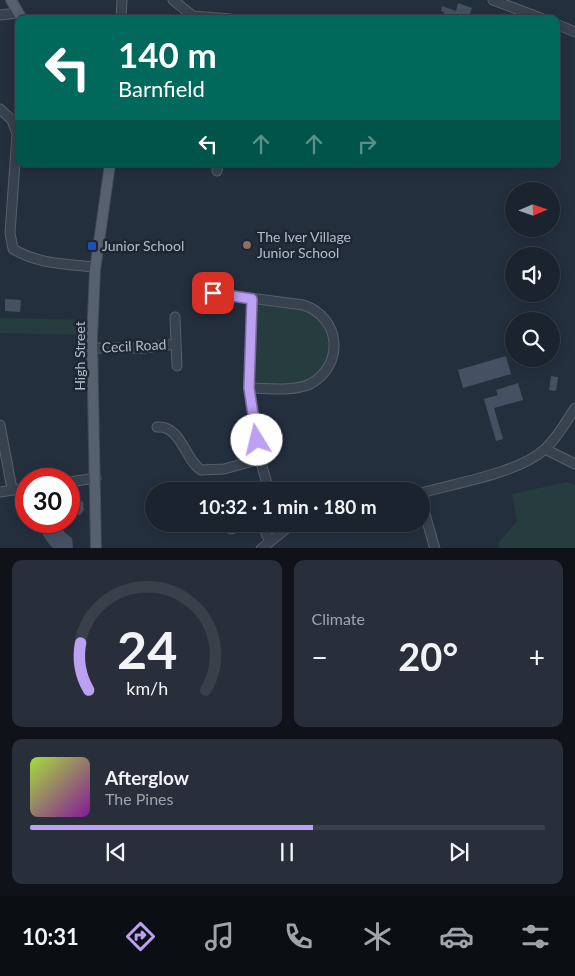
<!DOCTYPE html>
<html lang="en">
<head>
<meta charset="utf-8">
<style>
	:root { --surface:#1b232e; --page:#282f3a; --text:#f1f3f6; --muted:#a0a4aa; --line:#39404a; --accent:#bca0f2 }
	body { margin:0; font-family:Lato,sans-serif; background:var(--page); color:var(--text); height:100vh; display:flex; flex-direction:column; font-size:19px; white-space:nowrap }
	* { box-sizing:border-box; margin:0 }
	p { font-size:16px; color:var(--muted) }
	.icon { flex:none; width:28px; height:28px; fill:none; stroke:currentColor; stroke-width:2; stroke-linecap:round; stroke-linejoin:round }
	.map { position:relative; height:548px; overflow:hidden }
	.panel { display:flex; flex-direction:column; gap:12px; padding:12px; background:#0f1319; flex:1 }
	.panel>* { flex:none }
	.top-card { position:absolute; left:15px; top:15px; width:545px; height:152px; border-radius:10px; box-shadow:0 2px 12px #0003,0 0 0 1px var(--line); background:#00695c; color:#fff; overflow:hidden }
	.needle { width:32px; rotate:88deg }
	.controls { position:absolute; left:505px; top:182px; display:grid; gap:10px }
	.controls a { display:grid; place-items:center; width:55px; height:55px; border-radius:50%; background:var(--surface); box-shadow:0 2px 12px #0003,0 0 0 1px var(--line); font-size:25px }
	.speed { position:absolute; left:15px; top:468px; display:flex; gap:10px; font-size:25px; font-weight:700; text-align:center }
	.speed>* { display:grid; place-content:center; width:65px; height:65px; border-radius:50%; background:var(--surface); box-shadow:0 2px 12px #0003,0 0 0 1px var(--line); line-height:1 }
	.speed .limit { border:8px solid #d22; background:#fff; color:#111 }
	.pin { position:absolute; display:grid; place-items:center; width:42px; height:42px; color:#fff; margin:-21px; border-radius:10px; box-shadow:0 2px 8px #0006 }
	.me { position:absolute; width:55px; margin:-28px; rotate:351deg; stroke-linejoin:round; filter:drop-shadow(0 0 4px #0008) }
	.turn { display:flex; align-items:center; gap:18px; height:105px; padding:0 20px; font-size:22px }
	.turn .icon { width:65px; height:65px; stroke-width:2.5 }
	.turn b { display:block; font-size:35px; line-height:42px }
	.lanes { display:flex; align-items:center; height:48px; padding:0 20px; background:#0003; justify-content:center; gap:25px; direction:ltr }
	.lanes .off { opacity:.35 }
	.big { font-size:38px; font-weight:700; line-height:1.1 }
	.panel .widget { flex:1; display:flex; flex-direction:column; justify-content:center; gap:8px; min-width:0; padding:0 18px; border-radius:10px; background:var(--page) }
	.panel .dial { align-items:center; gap:0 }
	.dial svg { height:130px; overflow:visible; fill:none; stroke:var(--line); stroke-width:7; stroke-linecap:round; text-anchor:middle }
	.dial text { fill:var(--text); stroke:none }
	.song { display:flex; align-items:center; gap:15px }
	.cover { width:60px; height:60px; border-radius:8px; background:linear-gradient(135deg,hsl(80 70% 55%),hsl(290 70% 35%)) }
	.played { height:5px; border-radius:2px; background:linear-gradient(90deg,var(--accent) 55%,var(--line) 55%) }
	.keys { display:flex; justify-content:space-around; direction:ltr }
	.heat { display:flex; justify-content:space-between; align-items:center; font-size:28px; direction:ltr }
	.panel .tiles { flex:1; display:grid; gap:12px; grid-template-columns:1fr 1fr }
	.widget:last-child { grid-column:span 2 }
	.trip { position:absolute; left:145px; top:482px; width:285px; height:50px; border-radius:25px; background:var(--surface); box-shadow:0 2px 12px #0003,0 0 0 1px var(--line); font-weight:700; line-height:50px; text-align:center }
	.tabs { display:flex; height:80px; justify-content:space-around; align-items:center; background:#0b0e12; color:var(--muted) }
	.tabs .icon { width:35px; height:35px }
	.tabs .active { color:var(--accent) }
	.tabs b { font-size:22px; color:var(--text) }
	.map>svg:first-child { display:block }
</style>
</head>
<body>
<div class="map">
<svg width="575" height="549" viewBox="0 0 575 549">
	<rect width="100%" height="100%" fill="#242f3e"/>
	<path fill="#263c3f" d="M261,303c14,2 30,2 42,7 33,13 35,58 2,72 -8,3 -19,1 -27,2 -8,0 -16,2 -23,0l2,-76z
		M0,318l87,2 -1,15 -86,-2z
		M567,482l8,3v63h-76v-6l18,-21 -5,-27z"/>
	<path fill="#455162" d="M458,3l14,5 -4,11 -15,-4 -2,4h-9l2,-7 -3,-1 1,-5 14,5z
		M5,299l16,1 -1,12 -15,-1z
		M506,356l5,18 -48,14 -5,-18z
		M551,376l7,1 -2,14 -7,-1z
		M518,383l5,17 -29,8 9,31 -7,2 -12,-42 14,-4 -2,-5z
		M73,493l10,9 1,8 -4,5 -11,-1v-20z
		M41,521h20l3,11 8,6 1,11h-19l-5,-5 -6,-9z"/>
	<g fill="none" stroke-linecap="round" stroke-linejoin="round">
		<defs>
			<path id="minor" d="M173,0l20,16 37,3
				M493,0l50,19
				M0,15l17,-2
				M121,19l1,-19
				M556,24l19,8
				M0,109l12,11 5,14 -7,99 3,16c25,15 53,15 82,18
				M217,171l1,-7
				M198,295l15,-2 90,12c38,12 42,60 7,79 -17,8 -43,4 -61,4
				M252,299l-3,89 11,71 9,32
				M175,317l2,49
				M92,348h51l33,-4
				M0,425l12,64
				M157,427c24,-2 28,33 44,43l23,-1 36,-10
				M545,449l30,15
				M69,482l27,-4
				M0,492l26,-4
				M421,493c35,-10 98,-20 124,-44 12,-11 21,-27 30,-41
				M421,500l14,49
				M224,524l7,5 15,-5
				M262,524l7,16
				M261,549l31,-25"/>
			<path id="major" d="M11,0l11,19
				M96,549l-4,-210 3,-69 15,-106"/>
		</defs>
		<use href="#minor" stroke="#565f6c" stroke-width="11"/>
		<use href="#major" stroke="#414a57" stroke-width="12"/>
		<use href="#minor" stroke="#38414e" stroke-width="9"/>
		<use href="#major" stroke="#56606e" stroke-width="10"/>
	</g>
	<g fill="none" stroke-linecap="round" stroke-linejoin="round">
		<defs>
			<path id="route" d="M213,293l39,6 -3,89 8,52"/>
		</defs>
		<use href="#route" stroke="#7a689d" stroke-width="12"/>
		<use href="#route" stroke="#bca0f2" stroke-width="9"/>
	</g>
	<circle fill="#8d6e63" stroke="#1d2633" stroke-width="2" cx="247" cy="245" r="5"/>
	<rect fill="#1a4fb4" stroke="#1d2633" stroke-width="2" x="87" y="241" width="10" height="10" rx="2.5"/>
	<g text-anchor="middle" stroke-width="5" stroke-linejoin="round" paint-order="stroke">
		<g font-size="14" fill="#b4bcc9" stroke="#1d2633" text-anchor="start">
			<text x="257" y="242">The Iver Village<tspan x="257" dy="16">Junior School</tspan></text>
			<text x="102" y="251">Junior School</text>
		</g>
		<g font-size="14" fill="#b4bcc9" stroke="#1d2633">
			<text transform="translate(134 346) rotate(-3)" y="5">Cecil Road</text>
			<text transform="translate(80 356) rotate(-90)" y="5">High Street</text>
		</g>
	</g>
</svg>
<div class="controls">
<a><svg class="needle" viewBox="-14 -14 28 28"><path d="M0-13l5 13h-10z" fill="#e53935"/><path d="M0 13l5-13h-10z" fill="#a0a4aa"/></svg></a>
<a><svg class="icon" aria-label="sound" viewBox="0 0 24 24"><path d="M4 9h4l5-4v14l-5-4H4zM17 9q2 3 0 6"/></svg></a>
<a><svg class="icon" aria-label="search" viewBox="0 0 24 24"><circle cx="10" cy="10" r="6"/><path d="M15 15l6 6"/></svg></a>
</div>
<div class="speed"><div class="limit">30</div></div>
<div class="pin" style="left:213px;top:293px;background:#d93025"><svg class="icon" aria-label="arrive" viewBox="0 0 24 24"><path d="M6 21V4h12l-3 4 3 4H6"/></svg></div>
<svg class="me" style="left:257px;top:440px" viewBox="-20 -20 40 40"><circle r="19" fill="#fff"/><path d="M0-13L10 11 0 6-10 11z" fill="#bca0f2"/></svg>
<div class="trip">10:32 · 1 min · 180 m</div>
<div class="top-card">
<div class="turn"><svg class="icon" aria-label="left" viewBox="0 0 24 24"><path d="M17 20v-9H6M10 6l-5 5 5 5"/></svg><div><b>140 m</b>Barnfield</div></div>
<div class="lanes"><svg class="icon" aria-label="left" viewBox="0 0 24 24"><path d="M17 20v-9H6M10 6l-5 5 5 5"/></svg><svg class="icon off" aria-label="ahead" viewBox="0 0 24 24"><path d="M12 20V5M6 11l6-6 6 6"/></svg><svg class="icon off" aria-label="ahead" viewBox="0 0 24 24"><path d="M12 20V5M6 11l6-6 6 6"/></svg><svg class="icon off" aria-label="right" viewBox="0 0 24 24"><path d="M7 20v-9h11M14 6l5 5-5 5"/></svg></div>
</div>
</div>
<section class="panel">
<div class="tiles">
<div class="widget dial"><svg viewBox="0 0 100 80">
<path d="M14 69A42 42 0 1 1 86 69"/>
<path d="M14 69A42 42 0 0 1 9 40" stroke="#bca0f2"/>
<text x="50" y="56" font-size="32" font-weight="700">24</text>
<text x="50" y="72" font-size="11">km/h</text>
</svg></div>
<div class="widget"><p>Climate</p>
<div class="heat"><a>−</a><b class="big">20°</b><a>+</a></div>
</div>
<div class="widget">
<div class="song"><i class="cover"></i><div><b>Afterglow</b><p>The Pines</p></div></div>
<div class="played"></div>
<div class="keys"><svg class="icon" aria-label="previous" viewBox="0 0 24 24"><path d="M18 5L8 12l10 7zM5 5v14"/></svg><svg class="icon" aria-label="pause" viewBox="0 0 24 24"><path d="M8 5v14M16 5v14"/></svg><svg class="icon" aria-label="next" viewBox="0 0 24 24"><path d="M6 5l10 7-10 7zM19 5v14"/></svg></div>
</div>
</div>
</section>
<nav class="tabs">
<b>10:31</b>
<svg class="icon active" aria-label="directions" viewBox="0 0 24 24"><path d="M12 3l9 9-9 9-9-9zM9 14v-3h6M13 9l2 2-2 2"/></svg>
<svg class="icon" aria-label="music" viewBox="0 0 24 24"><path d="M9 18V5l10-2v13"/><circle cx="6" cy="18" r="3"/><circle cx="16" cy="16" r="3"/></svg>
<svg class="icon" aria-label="phone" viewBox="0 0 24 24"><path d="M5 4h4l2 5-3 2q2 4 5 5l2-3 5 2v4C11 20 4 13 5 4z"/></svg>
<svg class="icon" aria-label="climate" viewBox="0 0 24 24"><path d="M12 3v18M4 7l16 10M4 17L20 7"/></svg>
<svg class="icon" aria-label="car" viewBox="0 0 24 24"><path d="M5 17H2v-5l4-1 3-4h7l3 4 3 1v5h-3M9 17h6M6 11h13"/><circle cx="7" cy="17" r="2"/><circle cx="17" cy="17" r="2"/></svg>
<svg class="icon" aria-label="filters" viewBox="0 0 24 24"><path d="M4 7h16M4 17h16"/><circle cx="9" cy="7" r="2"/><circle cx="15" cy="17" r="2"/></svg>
</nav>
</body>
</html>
